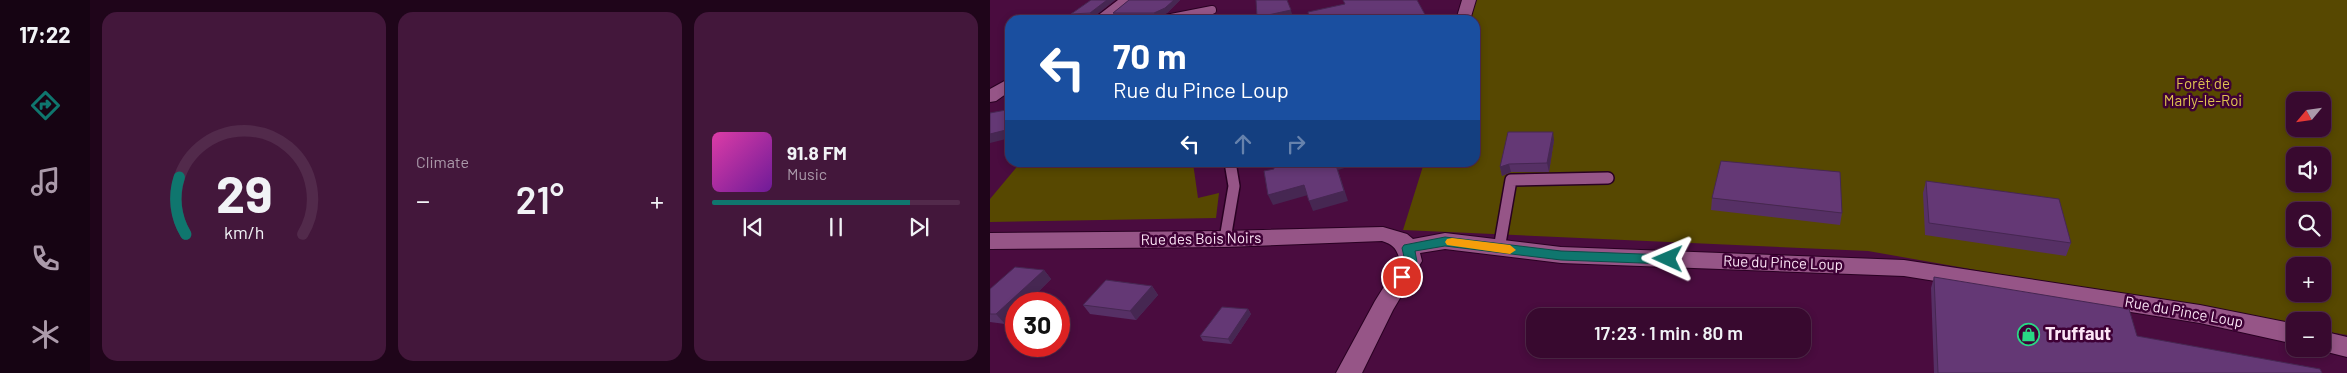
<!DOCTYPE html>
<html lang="en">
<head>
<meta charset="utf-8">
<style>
	:root { --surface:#38092f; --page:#43173b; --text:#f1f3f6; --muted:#ab9aaa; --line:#522a4b; --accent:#0f766e }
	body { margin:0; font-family:Barlow,sans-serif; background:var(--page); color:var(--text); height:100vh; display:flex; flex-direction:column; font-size:19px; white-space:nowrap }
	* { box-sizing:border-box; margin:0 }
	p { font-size:16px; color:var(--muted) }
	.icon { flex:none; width:28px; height:28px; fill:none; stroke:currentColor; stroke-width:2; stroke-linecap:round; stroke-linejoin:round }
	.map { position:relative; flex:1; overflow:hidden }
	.details { display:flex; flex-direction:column; gap:12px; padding:12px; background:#1f051a; width:900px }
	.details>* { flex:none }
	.top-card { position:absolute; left:15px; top:15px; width:475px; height:152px; border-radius:15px; box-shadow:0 2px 8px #0003,0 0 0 1px var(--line); background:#1a4fa0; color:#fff; overflow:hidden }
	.needle { width:32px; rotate:241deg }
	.controls { position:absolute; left:1296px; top:92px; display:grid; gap:10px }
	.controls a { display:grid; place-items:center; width:45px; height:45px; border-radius:10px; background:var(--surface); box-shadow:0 2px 8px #0003,0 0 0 1px var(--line); font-size:25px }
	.speed { position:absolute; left:15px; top:292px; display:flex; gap:10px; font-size:25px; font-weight:700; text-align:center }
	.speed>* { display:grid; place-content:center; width:65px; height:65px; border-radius:50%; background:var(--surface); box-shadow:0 2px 8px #0003,0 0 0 1px var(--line); line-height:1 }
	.speed .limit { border:8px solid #d22; background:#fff; color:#111 }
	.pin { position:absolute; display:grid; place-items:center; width:42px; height:42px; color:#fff; margin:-21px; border:2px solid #fff; border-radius:50%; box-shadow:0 1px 5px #0007 }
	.me { position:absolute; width:55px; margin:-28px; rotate:271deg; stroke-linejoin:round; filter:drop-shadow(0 0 4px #0008) }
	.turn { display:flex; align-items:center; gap:18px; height:105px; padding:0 25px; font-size:22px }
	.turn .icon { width:65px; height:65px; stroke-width:2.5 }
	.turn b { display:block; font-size:35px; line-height:42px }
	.lanes { display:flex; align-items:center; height:48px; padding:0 25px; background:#0003; justify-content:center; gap:25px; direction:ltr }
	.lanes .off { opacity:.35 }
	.big { font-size:38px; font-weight:600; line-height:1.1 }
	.details .tile { flex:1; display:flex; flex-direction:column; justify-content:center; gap:8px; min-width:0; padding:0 18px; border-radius:15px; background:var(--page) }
	.details .dial { align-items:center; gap:0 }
	.dial svg { height:130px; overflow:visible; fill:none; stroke:var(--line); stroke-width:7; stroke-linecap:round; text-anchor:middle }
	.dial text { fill:var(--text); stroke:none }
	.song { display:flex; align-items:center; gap:15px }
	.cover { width:60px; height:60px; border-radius:8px; background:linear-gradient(135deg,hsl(320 70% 55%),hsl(280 70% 35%)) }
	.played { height:5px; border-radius:2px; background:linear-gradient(90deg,var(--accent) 80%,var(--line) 80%) }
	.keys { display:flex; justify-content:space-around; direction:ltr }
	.heat { display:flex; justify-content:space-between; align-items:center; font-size:28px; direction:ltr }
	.details .tiles { flex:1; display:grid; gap:12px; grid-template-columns:repeat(3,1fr) }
	.trip { position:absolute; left:536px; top:308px; width:285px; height:50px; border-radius:15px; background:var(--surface); box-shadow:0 2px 8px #0003,0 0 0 1px var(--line); font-weight:600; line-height:50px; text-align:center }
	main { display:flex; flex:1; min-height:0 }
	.tabs { display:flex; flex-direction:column; width:90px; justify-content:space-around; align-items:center; background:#160413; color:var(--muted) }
	.tabs .icon { width:35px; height:35px }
	.tabs .selected { color:var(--accent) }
	.tabs b { font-size:22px; color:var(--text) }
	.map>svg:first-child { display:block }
</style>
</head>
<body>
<main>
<nav class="tabs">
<b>17:22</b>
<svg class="icon selected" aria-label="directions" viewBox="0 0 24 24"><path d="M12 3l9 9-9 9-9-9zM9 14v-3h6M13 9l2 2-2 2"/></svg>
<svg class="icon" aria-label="music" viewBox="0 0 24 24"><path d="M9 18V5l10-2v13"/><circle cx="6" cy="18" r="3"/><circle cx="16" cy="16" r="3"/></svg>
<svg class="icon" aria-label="phone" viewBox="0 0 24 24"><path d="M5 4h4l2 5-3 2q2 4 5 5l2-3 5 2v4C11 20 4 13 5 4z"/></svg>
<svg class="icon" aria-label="climate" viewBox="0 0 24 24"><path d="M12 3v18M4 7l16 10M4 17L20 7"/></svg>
</nav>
<section class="details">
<div class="tiles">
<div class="tile dial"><svg viewBox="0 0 100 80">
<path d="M14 69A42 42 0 1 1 86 69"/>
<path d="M14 69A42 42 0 0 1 10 34" stroke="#0f766e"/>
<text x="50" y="56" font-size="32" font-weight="700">29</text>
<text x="50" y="72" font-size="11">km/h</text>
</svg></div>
<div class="tile"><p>Climate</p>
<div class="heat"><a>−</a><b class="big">21°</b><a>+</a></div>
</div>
<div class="tile">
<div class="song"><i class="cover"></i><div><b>91.8 FM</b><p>Music</p></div></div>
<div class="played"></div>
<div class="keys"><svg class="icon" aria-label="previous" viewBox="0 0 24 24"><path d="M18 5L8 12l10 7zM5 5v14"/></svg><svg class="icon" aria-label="pause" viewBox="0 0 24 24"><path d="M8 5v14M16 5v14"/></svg><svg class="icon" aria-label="next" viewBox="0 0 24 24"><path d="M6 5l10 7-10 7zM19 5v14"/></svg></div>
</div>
</div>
</section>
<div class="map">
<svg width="1357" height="373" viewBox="0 0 1357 373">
	<rect width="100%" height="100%" fill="#4a0c3f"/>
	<path fill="#574801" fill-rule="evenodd" d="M485,0h872v335l-24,-4 -1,-10h-27v5l-427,-75 -465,-21 21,-67 51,-1v-142h-6zM1305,101h27v28h-27zM1305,156h27v28h-27zM1305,211h27v28h-27zM1305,266h27v28h-27z
		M30,163h173l5,35 21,-5 -3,25 -226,4v-23z"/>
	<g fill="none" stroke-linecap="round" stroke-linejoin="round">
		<defs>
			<path id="service-far1" d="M171,20l51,-10"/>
			<path id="service" d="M235,239l9,-53 -4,-24
				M509,249l12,-69 97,-2"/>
			<path id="minor" d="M128,0h16l-25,20h-17z
				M472,0h14l-6,20h-14z
				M20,78v13l-14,10 -6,1v-13z
				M393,227l24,7 6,5 32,-6 116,14 343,13 296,45 95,19v20l-95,-21 -296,-47 -343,-13 -116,-14 -25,4 2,8 -29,49 -31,63h-26l39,-72 25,-40c-3,-12 -6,-16 -18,-20l-157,6 -235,2v-16l235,-2z
				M1332,331l25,6v20l-32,-8h7z"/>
		</defs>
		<use href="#service-far1" stroke="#290022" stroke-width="10"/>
		<use href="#service" stroke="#290022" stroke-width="14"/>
		<use href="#minor" stroke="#290022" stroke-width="2"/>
		<use href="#service-far1" stroke="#965587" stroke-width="8"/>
		<use href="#service" stroke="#965587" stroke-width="11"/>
		<use href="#minor" fill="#965587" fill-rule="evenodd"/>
	</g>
	<path fill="#563065" d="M101,0h24l-23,18h-18l-3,-4z
		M139,0h51l-13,13 -11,4h-41l-2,-4z
		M564,140l-5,32h-38l-9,4 -2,-9z
		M936,181l145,62 -5,13 -141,-21 -2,-42z
		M722,198l130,15 -2,12 -129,-15z
		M54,270l7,9 -25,25h-10l-11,20 -15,-2v-33z
		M944,277l203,59 185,37h-388l-3,-85z
		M162,286l6,9 -22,25 -46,-6 -7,-9z
		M258,309l3,5 -20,30 -28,-3 -3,-5z"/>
	<path fill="#462752" d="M117,0h8l-23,18 -2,-5z
		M184,0h6l-13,13 -11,4 -2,-4z
		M297,0l7,19 -6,1h-19l-1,-5z
		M414,17l1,3h-16z
		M20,129v9l-20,5v-9z
		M563,132l1,8 -5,32 -2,-9z
		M345,162h29l-26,8 10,31 -35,10 -4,-10z
		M519,164l2,8 -9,4 -2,-9z
		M314,185l4,10 -35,10 -5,-10z
		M54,270l7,9 -25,25h-10v9l-11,11 -9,-10z
		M162,286l6,9 -22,25 -6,-9z
		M258,309l3,5 -20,30 -3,-5z"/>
	<path fill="#643875" stroke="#462752" d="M101,0h16l-17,13 -19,1z
		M139,0h45l-9,8 -11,5h-41z
		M266,0h31l4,10 -23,5 1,5h-27l15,-3z
		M353,0h74l11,20h-22l-2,-3 -15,3h-79l-2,-8 37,-8z
		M20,92v37l-20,5v-21l16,-3z
		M20,129v11l-3,1z
		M518,132h45l-6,31 -38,1 -9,3z
		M731,161l119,11 2,41 -130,-15z
		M283,162h62l9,29 -35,10 -5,-16 -36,10 -4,-24 10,-2z
		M936,181l133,18 12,44 -142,-20z
		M25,267l29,3 -48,44h-6v-25z
		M944,277l195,32 8,27 183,33 2,4h-384z
		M116,280l46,6 -22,25 -47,-6z
		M232,307l26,2 -20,30 -28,-3z"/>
	<path fill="#0f766e" stroke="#0a4d48" d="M455,237l116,14 107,4 7,4 -7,5 -107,-4 -116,-14 -30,5 2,11 -11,18h-9l-2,-3 10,-16 -3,-13 2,-3z"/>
	<path fill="#f59e0b" d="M462,238l58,7 6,5 -6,4 -63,-9 -2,-3 2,-3z"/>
	<defs>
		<symbol id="shop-ring" viewBox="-11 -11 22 22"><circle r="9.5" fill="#3e0035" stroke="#29d885" stroke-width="1.5"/><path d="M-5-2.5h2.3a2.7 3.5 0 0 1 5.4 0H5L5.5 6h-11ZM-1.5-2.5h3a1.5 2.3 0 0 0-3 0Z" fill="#29d885"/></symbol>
	</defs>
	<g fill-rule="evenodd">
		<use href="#shop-ring" x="1026" y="322" width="25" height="25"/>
	</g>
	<g text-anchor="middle" stroke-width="5" stroke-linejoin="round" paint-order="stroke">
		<g font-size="15" fill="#dec351" stroke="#3e0035">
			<text x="1213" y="89">Forêt de<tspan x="1213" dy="17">Marly-le-Roi</tspan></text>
		</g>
		<g font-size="15" fill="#fce5f6" stroke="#3e0035">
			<text transform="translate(211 239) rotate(-1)" y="5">Rue des Bois Noirs</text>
			<text transform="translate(793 263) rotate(2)" y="5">Rue du Pince Loup</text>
			<text transform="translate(1194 312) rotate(10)" y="5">Rue du Pince Loup</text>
		</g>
		<g font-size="18" font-weight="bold" fill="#fce5f6" stroke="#3e0035" text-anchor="start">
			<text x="1055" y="340">Truffaut</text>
		</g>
	</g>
</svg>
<div class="controls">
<a><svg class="needle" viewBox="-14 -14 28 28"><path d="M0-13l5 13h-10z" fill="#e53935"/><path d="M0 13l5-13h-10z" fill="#ab9aaa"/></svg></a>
<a><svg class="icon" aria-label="sound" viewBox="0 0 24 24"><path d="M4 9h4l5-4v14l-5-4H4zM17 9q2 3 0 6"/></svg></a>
<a><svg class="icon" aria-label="search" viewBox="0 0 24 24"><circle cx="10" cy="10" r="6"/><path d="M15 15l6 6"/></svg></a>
<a>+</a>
<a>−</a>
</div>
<div class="speed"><div class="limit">30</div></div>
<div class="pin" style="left:412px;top:277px;background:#d93025"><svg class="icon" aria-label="arrive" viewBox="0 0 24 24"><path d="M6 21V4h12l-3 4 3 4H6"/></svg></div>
<svg class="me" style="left:678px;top:259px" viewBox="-20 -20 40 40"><path d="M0-17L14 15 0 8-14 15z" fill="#0f766e" stroke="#fff" stroke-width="4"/></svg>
<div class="trip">17:23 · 1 min · 80 m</div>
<div class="top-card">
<div class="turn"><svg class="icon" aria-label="left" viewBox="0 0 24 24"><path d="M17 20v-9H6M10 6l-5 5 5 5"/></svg><div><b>70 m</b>Rue du Pince Loup</div></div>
<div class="lanes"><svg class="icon" aria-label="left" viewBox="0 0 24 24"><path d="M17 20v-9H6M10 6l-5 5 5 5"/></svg><svg class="icon off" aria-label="ahead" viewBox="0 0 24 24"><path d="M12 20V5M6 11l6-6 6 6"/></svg><svg class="icon off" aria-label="right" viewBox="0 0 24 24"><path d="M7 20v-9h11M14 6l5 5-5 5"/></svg></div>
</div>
</div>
</main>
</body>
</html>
